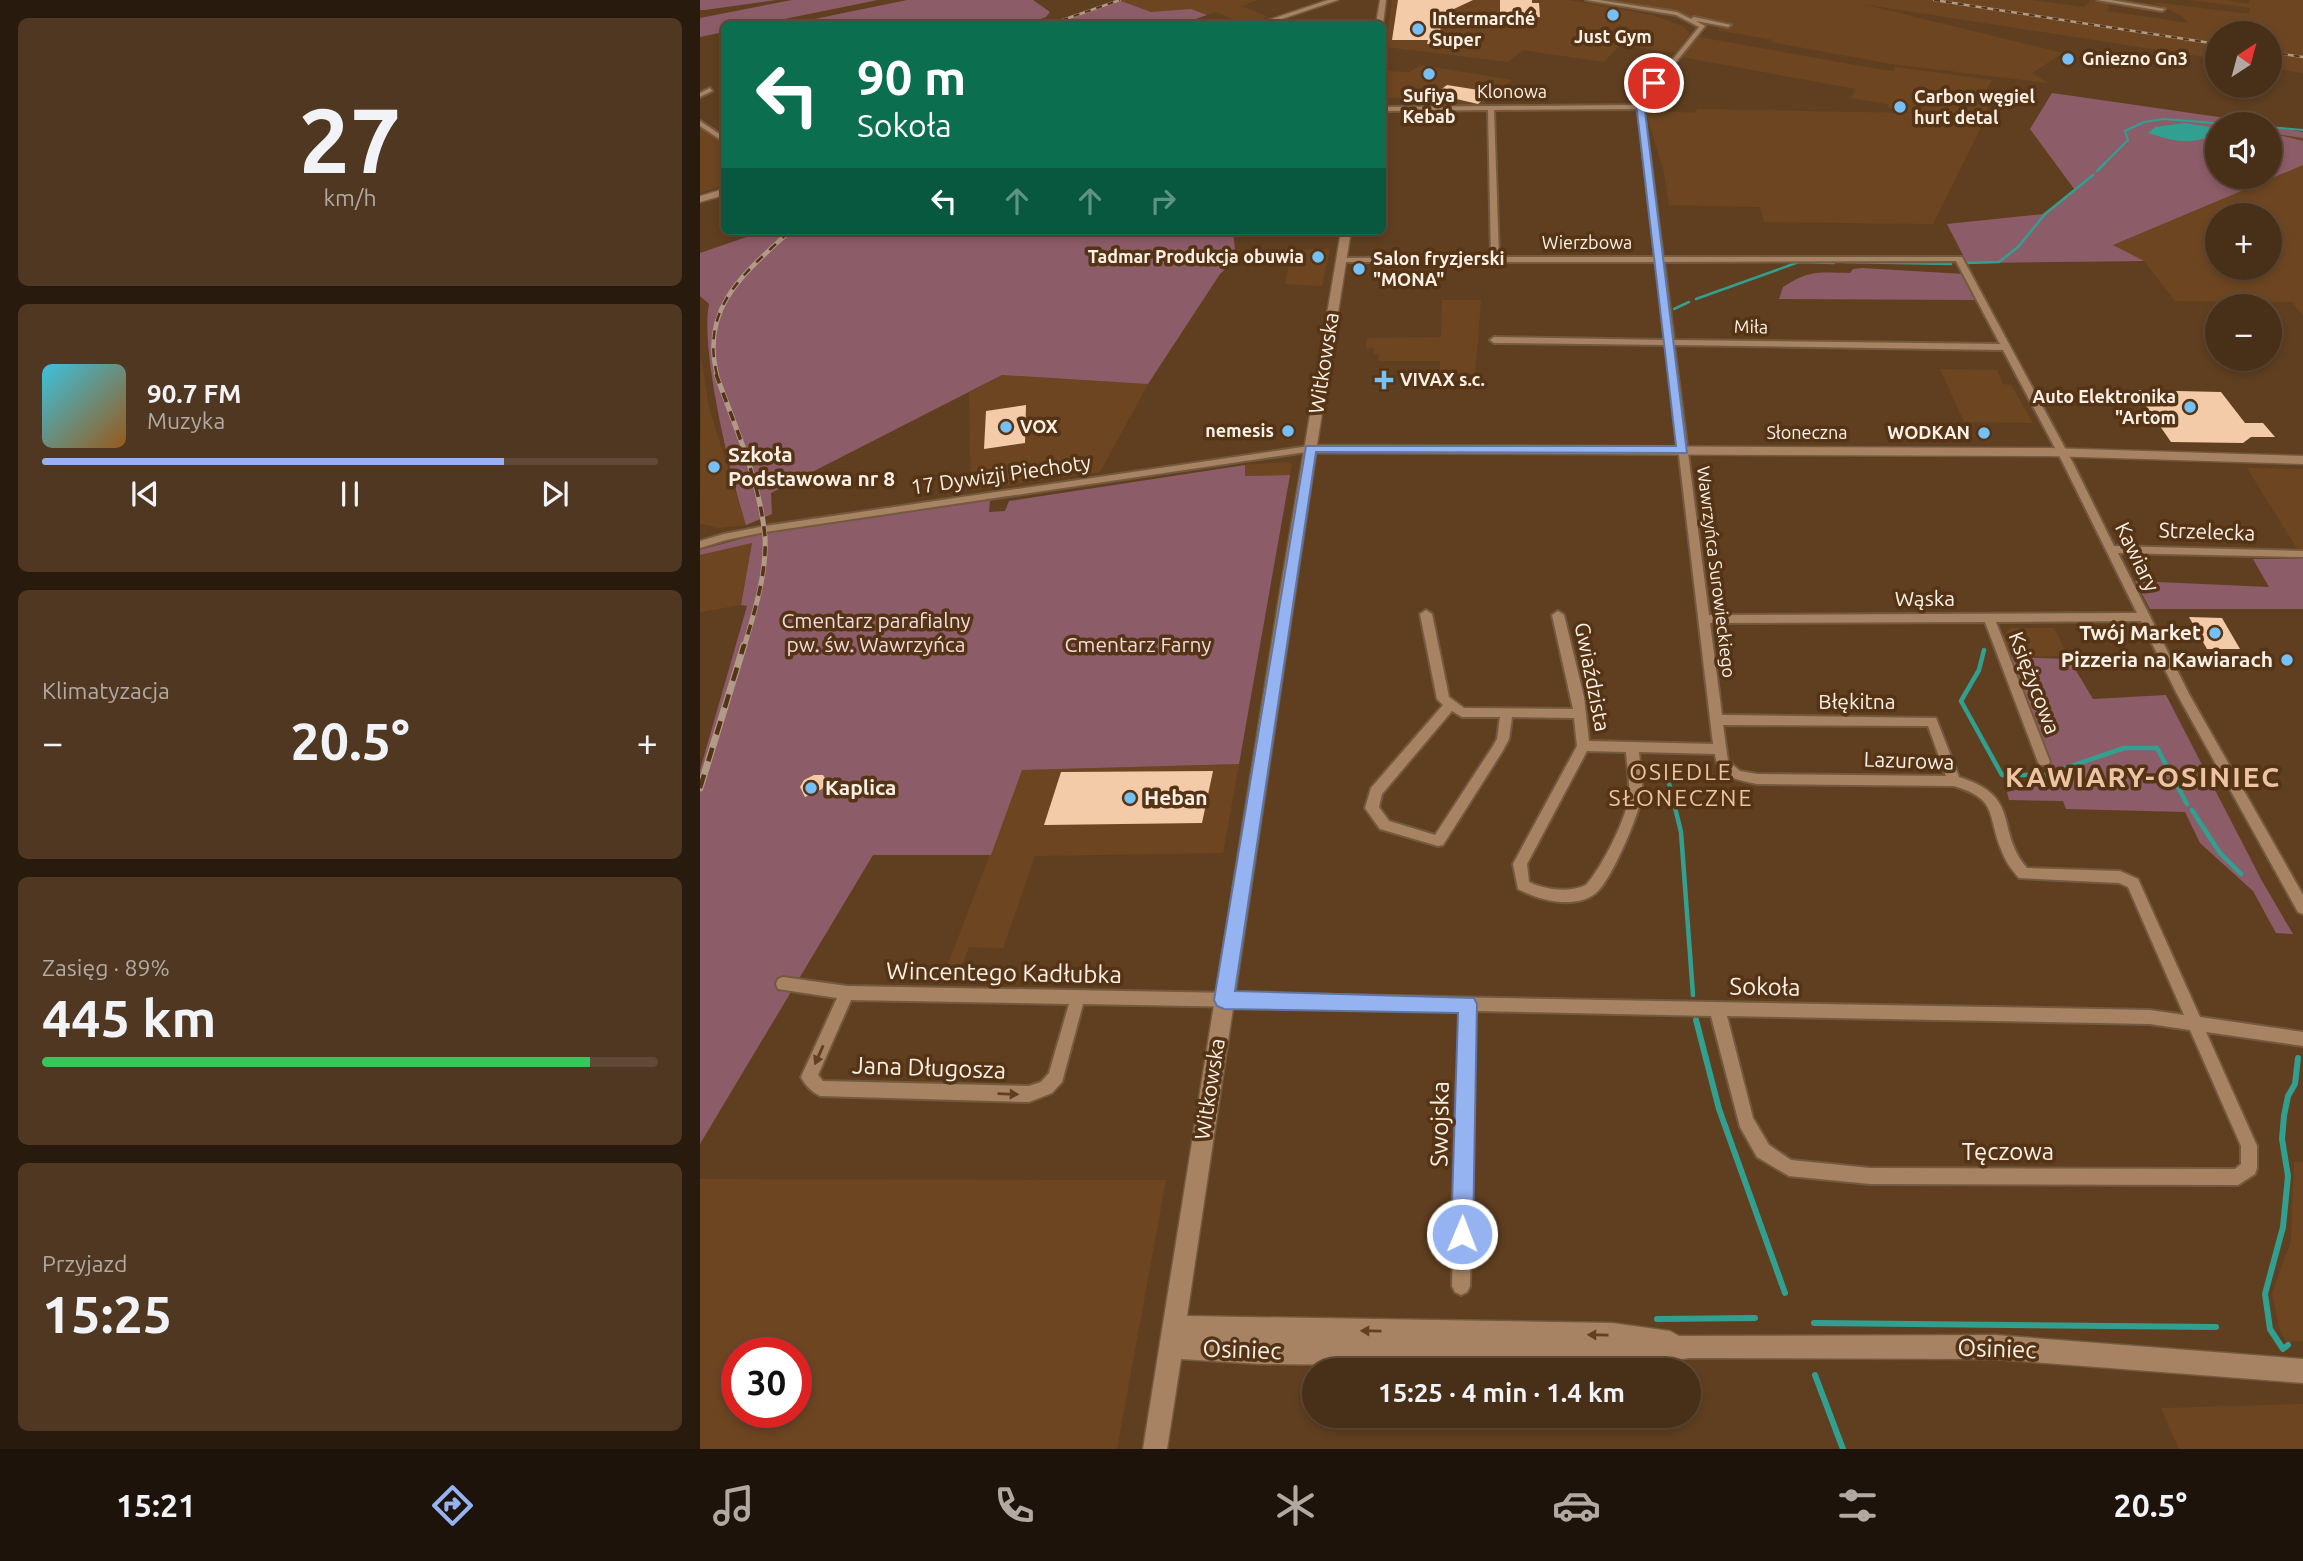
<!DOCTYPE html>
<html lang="pl">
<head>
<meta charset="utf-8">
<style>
	:root { --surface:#482f18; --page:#4f3721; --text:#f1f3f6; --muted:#b1a9a2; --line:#604a37; --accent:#95b2f1 }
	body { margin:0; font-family:Ubuntu,sans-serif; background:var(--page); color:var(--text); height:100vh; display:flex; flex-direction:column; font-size:26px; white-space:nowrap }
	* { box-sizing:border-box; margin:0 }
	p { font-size:23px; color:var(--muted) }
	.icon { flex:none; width:38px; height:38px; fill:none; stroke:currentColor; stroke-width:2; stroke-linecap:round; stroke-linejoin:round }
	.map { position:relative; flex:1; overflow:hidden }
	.drawer { display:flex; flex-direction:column; gap:18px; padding:18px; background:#281a0d; width:700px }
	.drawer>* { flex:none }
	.banner { position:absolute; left:21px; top:21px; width:665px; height:214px; border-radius:10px; box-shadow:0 4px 10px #0003,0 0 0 2px var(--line); background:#0b6e4f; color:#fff; overflow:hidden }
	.needle { width:46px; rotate:36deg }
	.buttons { position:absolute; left:1505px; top:21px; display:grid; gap:14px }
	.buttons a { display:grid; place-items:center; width:77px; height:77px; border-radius:50%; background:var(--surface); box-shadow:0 4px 10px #0003,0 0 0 2px var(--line); font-size:35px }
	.speed { position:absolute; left:21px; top:1337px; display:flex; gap:14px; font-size:35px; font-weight:700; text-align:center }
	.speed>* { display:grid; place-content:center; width:91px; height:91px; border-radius:50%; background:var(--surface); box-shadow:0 4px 10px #0003,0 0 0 2px var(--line); line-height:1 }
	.speed .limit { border:10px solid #d22; background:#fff; color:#111 }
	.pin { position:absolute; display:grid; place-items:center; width:60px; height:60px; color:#fff; margin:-30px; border:4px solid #fff; border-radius:50%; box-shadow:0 2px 7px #0007 }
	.me { position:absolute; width:77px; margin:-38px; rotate:1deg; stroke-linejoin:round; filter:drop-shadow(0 0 5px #0008) }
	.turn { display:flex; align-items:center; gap:24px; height:147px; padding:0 21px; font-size:32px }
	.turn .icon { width:91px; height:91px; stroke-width:2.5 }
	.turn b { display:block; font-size:49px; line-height:60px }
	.lanes { display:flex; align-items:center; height:66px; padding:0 21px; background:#0003; justify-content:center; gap:35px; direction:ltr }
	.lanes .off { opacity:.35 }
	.big { font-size:52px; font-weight:700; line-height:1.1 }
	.drawer .card { flex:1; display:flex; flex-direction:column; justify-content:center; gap:10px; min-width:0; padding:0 24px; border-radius:10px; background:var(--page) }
	.drawer .dial { align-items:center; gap:0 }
	.dial b { font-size:91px; line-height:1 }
	.song { display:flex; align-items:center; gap:21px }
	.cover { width:84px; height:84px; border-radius:10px; background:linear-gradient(135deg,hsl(190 70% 55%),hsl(30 70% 35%)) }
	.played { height:7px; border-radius:4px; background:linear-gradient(90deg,var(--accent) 75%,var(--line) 75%) }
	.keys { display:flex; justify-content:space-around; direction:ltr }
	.heat { display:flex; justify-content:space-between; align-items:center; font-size:38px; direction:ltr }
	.charge { height:10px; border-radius:5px; background:linear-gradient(90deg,#34c759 89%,var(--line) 0) }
	.trip { position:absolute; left:602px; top:1358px; width:399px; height:70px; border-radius:35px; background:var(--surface); box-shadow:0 4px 10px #0003,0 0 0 2px var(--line); font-weight:700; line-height:70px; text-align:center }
	.tabs { display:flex; height:112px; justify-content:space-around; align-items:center; background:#1d130a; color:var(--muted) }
	.tabs .icon { width:49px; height:49px }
	.tabs .selected { color:var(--accent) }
	.tabs b { font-size:32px; color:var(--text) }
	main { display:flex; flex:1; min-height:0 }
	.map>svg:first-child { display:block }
</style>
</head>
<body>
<main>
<section class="drawer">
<div class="card dial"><b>27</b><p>km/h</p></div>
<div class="card">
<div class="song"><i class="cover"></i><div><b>90.7 FM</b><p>Muzyka</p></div></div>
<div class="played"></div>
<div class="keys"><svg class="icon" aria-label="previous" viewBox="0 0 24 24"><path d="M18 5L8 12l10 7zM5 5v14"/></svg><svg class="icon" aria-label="pause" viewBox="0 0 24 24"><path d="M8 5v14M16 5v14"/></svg><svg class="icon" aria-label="next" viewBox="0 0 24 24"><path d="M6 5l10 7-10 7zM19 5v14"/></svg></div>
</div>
<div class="card"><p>Klimatyzacja</p>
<div class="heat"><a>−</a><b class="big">20.5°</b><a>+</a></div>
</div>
<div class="card"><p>Zasięg · 89%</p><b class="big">445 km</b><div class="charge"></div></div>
<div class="card"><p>Przyjazd</p><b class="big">15:25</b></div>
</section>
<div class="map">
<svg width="1603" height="1449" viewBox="0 0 1603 1449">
	<rect width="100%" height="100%" fill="#603f20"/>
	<path fill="#6d4621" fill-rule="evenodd" d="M415,0h143l-17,6 28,11 -23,7 -30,-12 -36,11 -59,-22 -74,23z
		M692,0h177l83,15 31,11 7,8 -16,19 -54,-8 -16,17 -81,-12 -15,12 -122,-15z
		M903,0h429l52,7 7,-7 19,3 -3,8 81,12 -6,-7 -30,-14 97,12 1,-6 -59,-8h36l21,4 2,-4h53v73l-33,-5v-35h-53v26l-355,-55 201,49 -31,20 16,10 -157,-19 -120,-22 2,-2 -57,-10 13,-6z
		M999,37l173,31 22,3 1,-4 97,13 -6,10 1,21 -6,16 -48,97 -169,-2 -4,-15 -91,-2 -5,-33 -19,-62 49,3 4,-4 212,4 -21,-5 -2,-4 -36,-6 5,-9 -175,-32z
		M720,65l92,15 -30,25 -40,1v-7l-24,-4 -1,3h-34v-27l27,1z
		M1352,93l215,31h-50v53h53v-51l33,6v184l-11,-14 -117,-1 -31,-40 -176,2 -21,-39 95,-10 32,-25 -44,-60zM1517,215h53v53h-53z
		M0,128l24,17v40l-24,8z
		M630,249l-8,37 -37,-2 7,-34z
		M742,300h39l-6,74h-35v-13h-62l1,-7h-6l1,-6h-8l1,-10 74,-1z
		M1,357l8,51 37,117 -27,3 -15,-4 -4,1z
		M1240,369l57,1 6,14 8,1 22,38 -69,-1z
		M302,375l146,9 -48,88 -129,18 -2,-97z
		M586,462l6,2 -2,11 -46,1 1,-11z
		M1547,468l56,1v82l-5,-1z
		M52,542l-11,63 -41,7v-57z
		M1310,628h44l14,28 -57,1 -8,-20z
		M539,764l-16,89 -188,3 -32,92 -34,-1 -14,36h-14l81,-213z
		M1594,1162h9v179l-16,1 -7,-11 -8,-38 19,-52z
		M0,1179l466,1 -49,269h-417zM37,1353h59v59h-59z
		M1603,1404v45h-124l-18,-41z"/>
	<path fill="#8d5c69" d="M0,0h77l-72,10h-5z
		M92,0h86l-119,24h-35v8l-24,5v-19z
		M207,0h126l17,12 -4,5 -20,7h-236z
		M421,1l30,11 40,-3 16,6 -25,9h-128z
		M1352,93l215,31h-50v53h53v-51l33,6v6l-28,-4 28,7v24l-190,80 31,16 -177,2 -20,-39 98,-10 30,-24 -45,-61z
		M64,231h469l3,28 -16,15 -72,110 -146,-9 -231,118 1,21 -26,11c-16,-51 -46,-175 -37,-221l-9,-8v-43z
		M1162,268l102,6 12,26 -197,-1 4,-12c29,-18 36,-14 67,-14l3,-4z
		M545,465v11l45,-1 -51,289 -217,6 -31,85h-118l-173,289v-374l47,-164 -6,-1 11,-62 -52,12v-5l55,-15 235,-35 -1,12 16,-1 4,-10z
		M1553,559h50v50h-153l-15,-28 134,6z
		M1311,657l58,2 24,40 73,-4 96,186 31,53 -17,-1 -23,-42 -53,-48 -15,-31 -119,-3 -3,-8 -54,-1 -2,-8 49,-11z"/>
	<path fill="#32a090" d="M1484,123l33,5v6c-27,11 -41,8 -69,-1l7,-6z"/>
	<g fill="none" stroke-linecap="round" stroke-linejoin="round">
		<path stroke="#32a090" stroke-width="2" d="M1570,127l33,3
			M1404,164l24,-24 -3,-9 19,-9 20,-3 62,5"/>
		<path stroke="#32a090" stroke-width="2.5" d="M1397,171l8,-8
			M1143,262l108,2
			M1267,263l32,-1 19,-15 27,-33 48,-39
			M996,299l103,-37 35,1
			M974,309l15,-7"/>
		<path stroke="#32a090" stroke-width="4.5" d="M1284,650l-5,20 -18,31 41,74h43l79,-27h33l30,56
			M965,767l16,65 12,163
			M1492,810l28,43 21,21"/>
		<path stroke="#32a090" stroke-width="6" d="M996,1020l23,89 66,184
			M957,1319l98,-1
			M1114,1323l402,4
			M1588,1345l-5,4 -13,-20 -5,-35 18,-67 5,-51 -6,-37 2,-23 4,-20 7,-12 3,-26
			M1115,1375l28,74"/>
	</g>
	<path fill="#f3cba9" d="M698,0h75l-32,15 -1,28 -13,1 1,-4h-36z
		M800,0h32v3h7l1,14 -40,1z
		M747,85l44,7 -13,12 -43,-10z
		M1435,390l86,2 24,31h18l12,14h-24l-8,6 -72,-1z
		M326,405l-1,38 -41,6 2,-38z
		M1489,617l33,1 18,31h-33z
		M513,771l-11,52 -158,2 17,-53z
		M114,775h9l4,6 -5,8 -17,8 -5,-10 4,-7z"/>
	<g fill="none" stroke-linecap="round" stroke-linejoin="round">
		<defs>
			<path id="minor" d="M886,0h13l78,12 14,7 3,-2 37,8 -3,2 -32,-6 9,5 -62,77 20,154h299l111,206 41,83 189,5v6l-185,-4 71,141 114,201v19l-5,-2 -121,-218 -36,-73 -145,1 54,140 -2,3h-8l-2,-3 -53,-140 -275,1 12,92 214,3 23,59c64,20 35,52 68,91l93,3 18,8 62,138 103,15v14l-97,-14 51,114v22l-2,6 -17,11 -368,-1 -81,-8 -32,-19 -17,-30 -29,-111 -236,-5 -5,275 -3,6 -6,3 -6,-3 -3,-6 8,-275 -377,-7 -21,78 -10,11 -23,9 -209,-6c-8,-4 -15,-11 -19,-19l36,-79 -59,-9 -2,-5 2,-5 5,-2 64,9 1303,24 34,5 -56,-128 -9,-4 -100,-5c-8,-9 -14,-17 -18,-29 -14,-35 -3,-50 -47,-63l-197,-2c-19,-4 -40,-7 -42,-30l-76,-2c1,14 4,29 3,43 -3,20 -31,86 -46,98 -21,17 -57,7 -78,-4l-5,-25 64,-118 -3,-28 -62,-1 -3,22 -7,13 -59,93 -5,1 -58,-17 -15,-21 6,-20 72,-83 -6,-6 -17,-85 6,-4 6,4 17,83 15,11 109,1 -21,-94 6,-4 6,4 20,82 5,44 124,3 -47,-399 -172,-2 -4,-3 4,-3 171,3 -9,-78h-315l-4,-2 4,-2 150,-1 -3,-147 -106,1v-4l255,-2 1,-3 61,-75 -23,-12zM938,109l17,148h-156l-5,-147zM1256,261l44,83 -326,-4 -10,-78zM974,345l329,5 60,113 74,150 -428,2zM752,711l10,6h38l-3,22 -4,7 -58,89 -46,-14 -10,-14 3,-13zM1023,725l205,1 18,50 -189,-2 -17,-3 -12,-10zM887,751l39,1c1,14 4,29 3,44 -3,24 -27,71 -43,89 -17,8 -40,5 -57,-3l-2,-18zM151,1000l218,4 -20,69 -8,9 -12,4 -206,-5 -5,-6zM1027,1016l423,8 40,6 51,116v18l-6,5 -365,-1 -79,-8 -22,-15 -16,-27z
				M1397,0h14l54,9 -3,2z
				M10,88l2,3 -12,6v-4z
				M0,121l24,16v5l-24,-16z
				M610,446l3,1v4l-548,81 -39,8 -26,8v-7l24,-7 41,-8z"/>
			<path id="tertiary" d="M628,0h10l-71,24h-10z
				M680,0h6l-3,24h-7z
				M24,189v6l-24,7v-6z
				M641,231h10l-34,214 732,3 254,8v8l-254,-8 -733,-3 -129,863 425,7 58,8 9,5 316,-1 308,24v24l-308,-24 -305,-1 -81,10 -349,-4 -79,-5 -14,90h-24l135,-845z"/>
		</defs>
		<use href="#minor" stroke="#735a3f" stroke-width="4"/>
		<use href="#tertiary" stroke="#735a3f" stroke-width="3"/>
		<use href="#minor" fill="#a88363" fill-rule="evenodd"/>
		<use href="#tertiary" fill="#a88363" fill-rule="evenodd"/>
		<defs>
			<path id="rail-far3" d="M1234,0l283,44
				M351,24l69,-24
				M1570,52l33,5"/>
			<path id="rail-far2" d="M17,375c-17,-69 28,-102 73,-144"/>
			<path id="rail-far1" d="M16,374c19,53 44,107 49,163 2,36 -11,77 -21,110"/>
			<path id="rail" d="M0,788l44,-143"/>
		</defs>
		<use href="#rail-far3" stroke="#b19b87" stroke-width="2.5"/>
		<use href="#rail-far2" stroke="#b19b87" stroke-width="4.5"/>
		<use href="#rail-far1" stroke="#b19b87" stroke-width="5"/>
		<use href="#rail" stroke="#b19b87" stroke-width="7"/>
		<use href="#rail-far3" stroke="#543415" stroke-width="2" stroke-dasharray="6" stroke-linecap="butt"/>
		<use href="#rail-far2" stroke="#543415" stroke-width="2.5" stroke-dasharray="9" stroke-linecap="butt"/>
		<use href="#rail-far1" stroke="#543415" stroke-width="3.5" stroke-dasharray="10" stroke-linecap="butt"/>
		<use href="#rail" stroke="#543415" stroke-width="4.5" stroke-dasharray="14" stroke-linecap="butt"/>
	</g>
	<defs><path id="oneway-solid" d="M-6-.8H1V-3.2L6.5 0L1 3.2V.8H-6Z" transform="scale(1.75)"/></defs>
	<g fill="#614021">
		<use href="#oneway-solid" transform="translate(119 1055) rotate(114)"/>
		<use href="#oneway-solid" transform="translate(308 1094) rotate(2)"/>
		<use href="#oneway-solid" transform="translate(671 1331) rotate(-179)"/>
		<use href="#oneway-solid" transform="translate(898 1335) rotate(-179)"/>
	</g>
	<path fill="#95b2f1" stroke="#61749d" stroke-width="2" d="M952,81l6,2 -14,20 43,350 -371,-1 -81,539 239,7 3,6 -4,230 -3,7 -8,4 -8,-4 -3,-7 7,-221 -234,-4 -7,-3 -3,-6 92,-554h370l-40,-343z"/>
	<g fill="#75c0f6" stroke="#543415" stroke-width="2.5">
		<circle cx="913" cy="15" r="7"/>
		<circle cx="718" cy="29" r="7"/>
		<circle cx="1368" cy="59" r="7"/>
		<circle cx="729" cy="74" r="7"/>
		<circle cx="1200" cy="107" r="7"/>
		<circle cx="618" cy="257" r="7"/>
		<circle cx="659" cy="269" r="7"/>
		<path d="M680.5 369.5h7v7h7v7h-7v7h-7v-7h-7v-7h7z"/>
		<circle cx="1490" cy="407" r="7"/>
		<circle cx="306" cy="427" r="7"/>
		<circle cx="588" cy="431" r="7"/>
		<circle cx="1284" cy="433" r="7"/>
		<circle cx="14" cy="467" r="7"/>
		<circle cx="1515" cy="633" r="7"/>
		<circle cx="1587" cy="660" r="7"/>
		<circle cx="111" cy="788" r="7"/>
		<circle cx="430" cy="798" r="7"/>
	</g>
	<g text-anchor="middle" stroke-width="7" stroke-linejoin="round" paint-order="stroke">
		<g font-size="18" font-weight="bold" fill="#fcf0e6" stroke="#543415" text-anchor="start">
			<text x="732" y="25">Intermarché<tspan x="732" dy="21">Super</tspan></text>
			<text x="913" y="43" text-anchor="middle">Just Gym</text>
			<text x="1382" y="65">Gniezno Gn3</text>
			<text x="729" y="102" text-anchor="middle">Sufiya<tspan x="729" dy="21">Kebab</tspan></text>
			<text x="1214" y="103">Carbon węgiel<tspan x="1214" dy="21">hurt detal</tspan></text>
			<text x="604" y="263" text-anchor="end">Tadmar Produkcja obuwia</text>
			<text x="673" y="265">Salon fryzjerski<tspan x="673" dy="21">"MONA"</tspan></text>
			<text x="700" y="386">VIVAX s.c.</text>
			<text x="1476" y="403" text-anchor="end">Auto Elektronika<tspan x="1476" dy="21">"Artom</tspan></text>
			<text x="320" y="433">VOX</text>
			<text x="574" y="437" text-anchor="end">nemesis</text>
			<text x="1270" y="439" text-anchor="end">WODKAN</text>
		</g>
		<g font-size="18" fill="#fcf0e6" stroke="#543415">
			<text x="812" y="98">Klonowa</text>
			<text x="887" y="249">Wierzbowa</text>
			<text transform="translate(1051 327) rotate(1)" y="6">Miła</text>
			<text x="1107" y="439">Słoneczna</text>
			<text transform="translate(1016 572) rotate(83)" y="6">Wawrzyńca Surowieckiego</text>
		</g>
		<g font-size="21" fill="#fcf0e6" stroke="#543415">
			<text transform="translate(624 363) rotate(-81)" y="7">Witkowska</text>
			<text transform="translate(301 475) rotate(-8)" y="7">17 Dywizji Piechoty</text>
			<text transform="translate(1507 532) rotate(2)" y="7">Strzelecka</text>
			<text transform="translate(1437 557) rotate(64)" y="7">Kawiary</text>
			<text x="1225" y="606">Wąska</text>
			<text transform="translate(892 677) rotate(79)" y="7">Gwiaździsta</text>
			<text transform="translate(1334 683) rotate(69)" y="7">Księżycowa</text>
			<text x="1157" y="709">Błękitna</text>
			<text transform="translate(1209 761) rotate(2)" y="7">Lazurowa</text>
			<text transform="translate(510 1089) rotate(-81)" y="7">Witkowska</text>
		</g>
		<g font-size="21" font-weight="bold" fill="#fcf0e6" stroke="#543415" text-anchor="start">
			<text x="28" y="462">Szkoła<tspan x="28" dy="24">Podstawowa nr 8</tspan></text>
			<text x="1501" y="640" text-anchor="end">Twój Market</text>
			<text x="1573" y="667" text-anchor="end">Pizzeria na Kawiarach</text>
			<text x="125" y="795">Kaplica</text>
			<text x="444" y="805">Heban</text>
		</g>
		<g font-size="21" fill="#f1dae0" stroke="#543415">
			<text x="176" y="628">Cmentarz parafialny<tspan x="176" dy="24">pw. św. Wawrzyńca</tspan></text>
			<text x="438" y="652">Cmentarz Farny</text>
		</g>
		<g font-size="23" letter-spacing="2" fill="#ecc4a3" stroke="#543415">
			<text x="981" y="780">OSIEDLE<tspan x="981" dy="26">SŁONECZNE</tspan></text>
		</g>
		<g font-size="24" fill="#fcf0e6" stroke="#543415">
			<text transform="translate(304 973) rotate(1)" y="8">Wincentego Kadłubka</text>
			<text transform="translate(1065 987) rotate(1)" y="8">Sokoła</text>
			<text transform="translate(229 1068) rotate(2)" y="8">Jana Długosza</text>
			<text transform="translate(740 1124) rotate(-89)" y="8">Swojska</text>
			<text x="1308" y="1160">Tęczowa</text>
			<text transform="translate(1297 1349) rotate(2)" y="8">Osiniec</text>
			<text transform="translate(542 1350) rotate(2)" y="8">Osiniec</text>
		</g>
		<g font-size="28" font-weight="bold" letter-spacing="2" fill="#ecc4a3" stroke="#543415">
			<text x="1443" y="787">KAWIARY-OSINIEC</text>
		</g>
	</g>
</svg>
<div class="buttons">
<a><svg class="needle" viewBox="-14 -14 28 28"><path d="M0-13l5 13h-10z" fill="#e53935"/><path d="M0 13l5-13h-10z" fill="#b1a9a2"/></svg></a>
<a><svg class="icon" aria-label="sound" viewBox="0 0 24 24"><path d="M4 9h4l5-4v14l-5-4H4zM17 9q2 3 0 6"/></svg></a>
<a>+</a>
<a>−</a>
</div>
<div class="speed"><div class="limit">30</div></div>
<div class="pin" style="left:954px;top:83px;background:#d93025"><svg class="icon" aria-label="arrive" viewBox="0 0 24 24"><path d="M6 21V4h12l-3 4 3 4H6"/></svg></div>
<svg class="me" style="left:762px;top:1234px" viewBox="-20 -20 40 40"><circle r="17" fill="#95b2f1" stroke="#fff" stroke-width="3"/><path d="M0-11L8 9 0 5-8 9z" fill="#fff"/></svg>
<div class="trip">15:25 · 4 min · 1.4 km</div>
<div class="banner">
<div class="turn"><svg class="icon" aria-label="left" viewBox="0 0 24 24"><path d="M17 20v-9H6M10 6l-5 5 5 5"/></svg><div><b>90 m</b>Sokoła</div></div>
<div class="lanes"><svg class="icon" aria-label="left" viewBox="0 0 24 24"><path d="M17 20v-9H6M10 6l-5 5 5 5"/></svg><svg class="icon off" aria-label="ahead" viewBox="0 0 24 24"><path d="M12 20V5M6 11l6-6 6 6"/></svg><svg class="icon off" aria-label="ahead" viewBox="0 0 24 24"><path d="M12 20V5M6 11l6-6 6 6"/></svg><svg class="icon off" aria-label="right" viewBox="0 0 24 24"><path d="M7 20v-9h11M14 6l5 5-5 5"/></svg></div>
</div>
</div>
</main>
<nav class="tabs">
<b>15:21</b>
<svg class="icon selected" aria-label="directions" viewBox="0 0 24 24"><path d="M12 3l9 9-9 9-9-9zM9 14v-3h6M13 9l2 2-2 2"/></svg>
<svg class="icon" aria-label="music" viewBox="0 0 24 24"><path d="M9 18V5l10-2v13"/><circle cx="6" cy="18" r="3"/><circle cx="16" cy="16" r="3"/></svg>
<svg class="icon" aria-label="phone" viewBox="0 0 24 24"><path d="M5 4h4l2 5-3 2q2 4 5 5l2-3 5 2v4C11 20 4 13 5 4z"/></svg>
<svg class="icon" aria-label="climate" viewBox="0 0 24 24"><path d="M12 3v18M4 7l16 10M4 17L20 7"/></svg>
<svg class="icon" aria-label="car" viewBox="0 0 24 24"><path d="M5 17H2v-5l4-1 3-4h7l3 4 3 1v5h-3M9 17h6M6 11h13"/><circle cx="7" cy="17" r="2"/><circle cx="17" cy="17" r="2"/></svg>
<svg class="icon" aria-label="filters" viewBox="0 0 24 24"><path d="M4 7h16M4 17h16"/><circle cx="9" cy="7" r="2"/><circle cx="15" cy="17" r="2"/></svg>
<b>20.5°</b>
</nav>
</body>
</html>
